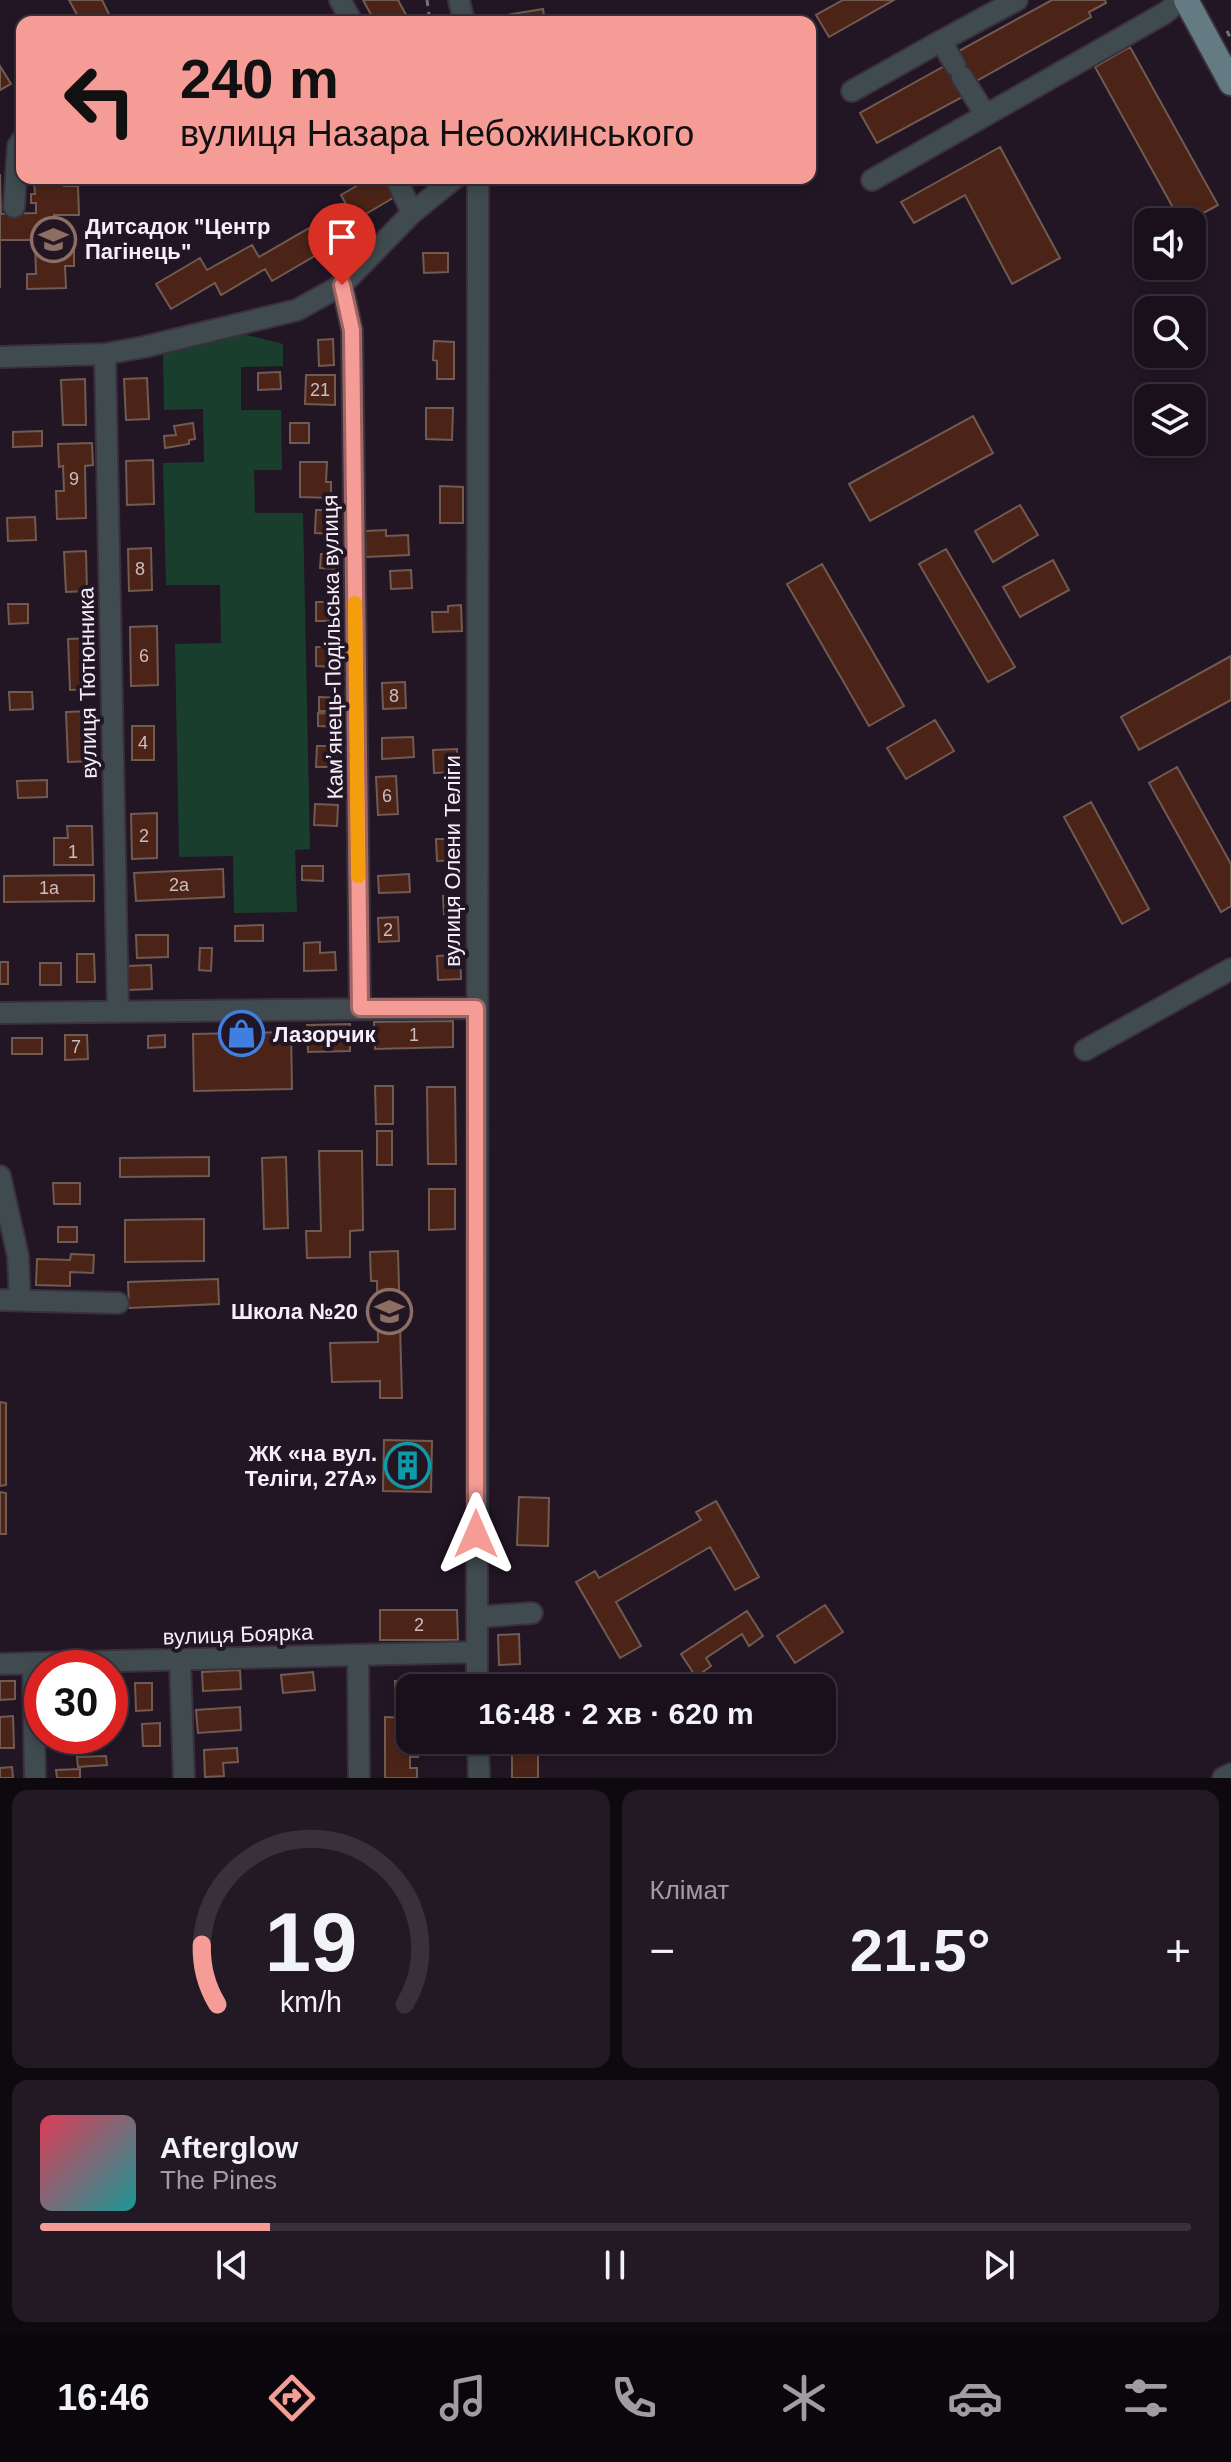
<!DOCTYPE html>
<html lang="uk">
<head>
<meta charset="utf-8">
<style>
	:root { --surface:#1a101c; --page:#231925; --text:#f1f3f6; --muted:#9f9da3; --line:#38303b; --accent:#f59c96 }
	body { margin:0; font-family:Helvetica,sans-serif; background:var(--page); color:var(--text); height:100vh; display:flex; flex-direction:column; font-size:30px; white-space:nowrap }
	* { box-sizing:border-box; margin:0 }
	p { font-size:26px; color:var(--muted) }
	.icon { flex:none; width:44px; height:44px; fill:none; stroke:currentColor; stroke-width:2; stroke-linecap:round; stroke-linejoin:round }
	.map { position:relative; height:1778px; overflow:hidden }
	.details { display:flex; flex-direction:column; gap:12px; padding:12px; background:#0e090f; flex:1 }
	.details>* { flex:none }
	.hud { position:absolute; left:16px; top:16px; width:800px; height:168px; border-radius:16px; box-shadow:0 4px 12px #0003,0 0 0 2px var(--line); background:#f59c96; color:#111; overflow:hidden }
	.buttons { position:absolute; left:1134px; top:208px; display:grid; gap:16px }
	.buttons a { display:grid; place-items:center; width:72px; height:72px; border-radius:16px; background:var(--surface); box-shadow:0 4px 12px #0003,0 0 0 2px var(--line); font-size:40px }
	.speed { position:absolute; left:24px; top:1650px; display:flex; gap:16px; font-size:40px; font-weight:700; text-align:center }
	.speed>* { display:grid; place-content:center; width:104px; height:104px; border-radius:50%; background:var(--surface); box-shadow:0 4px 12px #0003,0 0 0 2px var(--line); line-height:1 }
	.speed .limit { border:12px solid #d22; background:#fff; color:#111 }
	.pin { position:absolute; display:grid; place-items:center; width:68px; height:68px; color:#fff; margin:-82px -34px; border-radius:50% 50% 50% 0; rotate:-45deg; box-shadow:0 0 8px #0007 }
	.pin .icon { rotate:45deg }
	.me { position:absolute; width:88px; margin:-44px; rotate:0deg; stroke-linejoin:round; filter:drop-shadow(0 0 6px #0008) }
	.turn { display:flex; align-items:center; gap:28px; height:168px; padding:0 32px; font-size:36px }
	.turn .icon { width:104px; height:104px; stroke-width:2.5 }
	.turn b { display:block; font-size:56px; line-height:68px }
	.big { font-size:60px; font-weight:700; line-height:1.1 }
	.details .tile { flex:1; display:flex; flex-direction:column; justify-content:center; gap:12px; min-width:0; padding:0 28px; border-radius:16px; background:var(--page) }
	.details .dial { align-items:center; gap:0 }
	.dial svg { height:208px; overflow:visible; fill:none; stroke:var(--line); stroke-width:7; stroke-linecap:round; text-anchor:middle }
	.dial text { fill:var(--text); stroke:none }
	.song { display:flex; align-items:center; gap:24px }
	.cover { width:96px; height:96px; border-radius:12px; background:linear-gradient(135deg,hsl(350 70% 55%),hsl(180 70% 35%)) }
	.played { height:8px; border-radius:4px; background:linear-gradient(90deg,var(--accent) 20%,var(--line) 20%) }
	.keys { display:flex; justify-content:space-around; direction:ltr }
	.heat { display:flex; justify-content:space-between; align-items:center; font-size:44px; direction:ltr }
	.details .tiles { flex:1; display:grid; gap:12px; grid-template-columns:1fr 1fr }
	.tile:last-child { grid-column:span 2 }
	.trip { position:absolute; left:396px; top:1674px; width:440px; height:80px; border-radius:16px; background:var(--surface); box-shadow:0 4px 12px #0003,0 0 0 2px var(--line); font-weight:700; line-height:80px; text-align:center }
	.menu { display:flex; height:128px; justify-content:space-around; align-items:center; background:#0a060b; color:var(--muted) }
	.menu .icon { width:56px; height:56px }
	.menu .current { color:var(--accent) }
	.menu b { font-size:36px; color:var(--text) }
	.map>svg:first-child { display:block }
</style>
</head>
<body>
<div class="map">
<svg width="1231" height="1778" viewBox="0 0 1231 1778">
	<rect width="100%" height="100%" fill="#221625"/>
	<path fill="#1a3e2d" d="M231,331l52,13v22l-42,1v43h40l1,60h-28l1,43h48l7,336 -15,1 2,62 -63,1 -1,-57 -54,1 -4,-213 46,-1 -1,-58h-54l-3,-122 41,-1 -1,-53 -39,1 -1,-64z"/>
	<path fill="#4b2417" stroke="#715a52" stroke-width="2" d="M69,0h33l11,22h-32z
		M363,0h35l12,22h-35z
		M843,0h51l-65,37 -13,-22z
		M1052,0h53l1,3 -17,9 2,5 -118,66 -7,12 -89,48 -17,-30 86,-48 11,-13z
		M543,9l2,13h-43l-1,-6z
		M1130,47l88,158 -31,17h-6l-86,-155z
		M0,66l11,18 -11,6z
		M1000,147l60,111 -48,26 -47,-89 -51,28 -13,-21z
		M0,174l1,40 35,-1v-10h-5v-9h4l-1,-13h-6v-3h36v8h14l1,29h-25v24l20,-1v28h-9l1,22 -39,1v-15h9l-1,-34h-35v48z
		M370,178h18l10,17 -44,26 5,9 -87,51 -7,-12 -44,26 -6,-12 -44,26 -15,-25 44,-26 7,12 45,-25 7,12 88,-51 -6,-11z
		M423,253h25v19l-24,1z
		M333,339l1,26 -15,1 -1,-26z
		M434,341l20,1v37h-17v-18l-4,-1z
		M280,372l1,17 -23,1v-17z
		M306,375h29v30l-30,-1z
		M147,378l2,41 -23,1 -2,-41z
		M85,379l1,46h-23l-2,-45z
		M426,408h27l-1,32 -26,-1z
		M973,416l20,37 -123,68 -21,-37z
		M193,423l2,16 -6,1v4l-24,4 -1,-12 12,-1 -2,-9z
		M290,423h19v20h-19z
		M42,431v15l-29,1v-15z
		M92,443l1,22 -8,1 1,52 -29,1 -1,-28h8l-1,-25 -4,1 -1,-23z
		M153,460l1,44 -27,1 -1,-44z
		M300,462h27l-1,20h5v16l-31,-1z
		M440,486l23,1v36h-23z
		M1020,505l18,30 -45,27 -18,-31z
		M316,510h17v24l-18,-1z
		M35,517l1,23 -28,1 -1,-23z
		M386,530v6l22,-1 1,20 -43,2 -1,-26z
		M151,548l1,42 -23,1 -1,-42z
		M946,549l69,118 -27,15 -69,-118z
		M86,551l1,40 -21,1 -2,-40z
		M321,554h17l-1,15 -17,-1z
		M1053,560l16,30 -49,27 -17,-30z
		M822,564l82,142 -35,20 -82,-142z
		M411,570l1,18 -21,1 -1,-18z
		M316,602h20v19h-20z
		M8,604h20v19l-19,1z
		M461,605l1,26 -29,1 -1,-20h16v-6z
		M157,626l1,59 -27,1 -1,-59z
		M91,638l1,51 -22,1 -2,-51z
		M316,647h21l-1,20 -20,-1z
		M1231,656v44l-92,50 -18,-33z
		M405,682l1,26 -23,1 -1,-26z
		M9,692h23l1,17 -23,1z
		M319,697l21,1v13h-21z
		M93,711l1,50 -26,1 -2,-50z
		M318,713l22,1v13l-22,-1z
		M935,720l19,31 -48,28 -19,-31z
		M132,726h22v34h-22z
		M413,737l1,20 -32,2v-21z
		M317,746h20v21h-21z
		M457,749l1,23 -24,1 -1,-23z
		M1177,767l54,97v42l-10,6 -72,-129z
		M396,776l2,38 -20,1 -2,-38z
		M47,780v17l-29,1 -1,-17z
		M1091,802l58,107 -27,15 -58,-107z
		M315,804l23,1 -1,21 -23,-1z
		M157,813v45l-25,1 -1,-45z
		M67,826h25l1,39h-39v-27h14z
		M436,839h20l1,21 -20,1z
		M302,866h21v15l-21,-1z
		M223,869l1,28 -88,4 -2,-28z
		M409,874l1,18 -31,1 -1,-17z
		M94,875v26l-90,1v-26z
		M459,895l1,18 -16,1 -1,-18z
		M398,917l1,24 -20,1 -1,-24z
		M263,925v16h-28v-15z
		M136,935h32v22l-31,1z
		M320,942v11l15,-1 1,18 -32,1v-28z
		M200,948h12l-1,23 -12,-1z
		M77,954h17l1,28h-18z
		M460,955l1,24 -23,1 -1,-24z
		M0,962h8v22h-8z
		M40,963h21v22h-21z
		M151,965l1,24 -24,1v-24z
		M453,1021v26l-78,2 -1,-27z
		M350,1024v27l-42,1 -1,-27z
		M291,1032l1,57 -98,2 -1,-57z
		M65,1035h22l1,24 -23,1z
		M165,1035v12l-17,1v-12z
		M12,1038h30v16h-30z
		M375,1086h18v38h-17z
		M427,1087h28l1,77h-28z
		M377,1131h15v34h-15z
		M319,1151h43l1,79 -13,1v26l-43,1 -1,-27h15z
		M209,1157v19l-89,1v-19z
		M286,1157l2,71 -24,1 -2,-71z
		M53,1183h27v21h-26z
		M429,1189h26v40l-26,1z
		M204,1219v42l-79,1v-42z
		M58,1227h19v15h-19z
		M398,1251l4,147h-22v-17l-48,1 -2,-39 48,-1 -1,-61h-6l-1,-29z
		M71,1254l23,1 -1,18 -23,-1v14l-34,-1 1,-26 33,1z
		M218,1279l1,25 -90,4 -1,-26z
		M0,1402l6,1v82l-6,1z
		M384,1440l48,1 -1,51 -48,-1z
		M0,1492l6,1v41h-6z
		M519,1497l30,1 -1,48 -31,-1z
		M716,1501l43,76 -24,13 -25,-43 -94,55 25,44 -21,12 -44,-76 19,-11 4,7 102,-58 -5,-8z
		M825,1605l18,27 -48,31 -18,-27z
		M380,1610h77l1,30h-78z
		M747,1611l16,25 -14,10 -7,-12 -36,24 5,8 -15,11 -15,-23z
		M519,1634l1,30 -21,1 -1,-30z
		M240,1670l1,19 -38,2 -1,-19z
		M313,1672l2,18 -32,3 -2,-18z
		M0,1681h15v18l-15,1z
		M395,1681h28v7h-13v30h-15z
		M135,1683h17v27l-16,1z
		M240,1707l1,23 -43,3 -2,-23z
		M13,1716l1,32h-14v-31z
		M385,1717l25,1v22h8v17h-8v11h7v10h-32z
		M160,1723v23h-17l-1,-22z
		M52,1736h22l1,6h-23z
		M512,1745h26v33h-26z
		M237,1748l1,14 -15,1 1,13 -19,1 -1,-27z
		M106,1756l1,9 -29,2 -1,-10z
		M12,1767l1,11h-13v-10z
		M80,1769v9h-23l-1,-8z"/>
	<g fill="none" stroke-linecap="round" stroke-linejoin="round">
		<defs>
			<path id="minor" d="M340,0l12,22
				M459,0l5,22
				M955,65l-14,-24 76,-41
				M962,77l23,37
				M852,91l89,-50
				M396,178l16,35
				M872,180l293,-167 16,-13
				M14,207l4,-61 4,-6
				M342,285l10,45 8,678
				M105,354l13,656
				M0,357l105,-3 39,-7 153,-37 45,-25 70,-72 43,-35
				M0,1013l476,-5
				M1085,1050l146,-81
				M0,1176l18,80 2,44
				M0,1300l118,3
				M477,1617l55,-4
				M358,1655l1,123
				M180,1660l4,118
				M33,1663l2,115
				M0,1664l477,-12
				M477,1688l1,-1510
				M478,1740l1,38
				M1223,1778l8,-4"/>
			<path id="major" d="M1186,0l45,83"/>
		</defs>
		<use href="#minor" stroke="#3b303e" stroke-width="24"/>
		<use href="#major" stroke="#3b303e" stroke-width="28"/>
		<path stroke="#796f7c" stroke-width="3" stroke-dasharray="6 6" stroke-linecap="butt" d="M427,0l3,22
			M1227,31l4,8"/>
		<use href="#minor" stroke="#404b4f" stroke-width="20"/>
		<use href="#major" stroke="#657b83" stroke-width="24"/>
	</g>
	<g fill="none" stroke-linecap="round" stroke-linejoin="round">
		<defs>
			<path id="route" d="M342,285l10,45 8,678h116v526"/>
		</defs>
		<use href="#route" stroke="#9f6562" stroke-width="20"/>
		<use href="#route" stroke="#f59c96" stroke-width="14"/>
		<path stroke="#f59e0b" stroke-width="14" d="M355,603l3,273"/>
	</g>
	<defs>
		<symbol id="school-ring" viewBox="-11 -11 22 22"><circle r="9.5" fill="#221625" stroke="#8d6e63" stroke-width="1.5"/><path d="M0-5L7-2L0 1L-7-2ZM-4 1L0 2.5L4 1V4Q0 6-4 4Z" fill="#8d6e63"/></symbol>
		<symbol id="shop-ring" viewBox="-11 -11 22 22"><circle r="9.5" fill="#221625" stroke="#3f7fe0" stroke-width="1.5"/><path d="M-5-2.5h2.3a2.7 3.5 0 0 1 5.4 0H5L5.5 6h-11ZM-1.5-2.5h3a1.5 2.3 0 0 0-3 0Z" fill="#3f7fe0"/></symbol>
		<symbol id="building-ring" viewBox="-11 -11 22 22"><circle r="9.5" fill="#221625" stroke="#0f9aa8" stroke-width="1.5"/><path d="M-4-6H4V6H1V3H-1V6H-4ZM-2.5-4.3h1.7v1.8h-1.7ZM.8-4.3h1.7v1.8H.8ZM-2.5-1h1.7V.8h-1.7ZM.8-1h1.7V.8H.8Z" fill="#0f9aa8"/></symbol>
	</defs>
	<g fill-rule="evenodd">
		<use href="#school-ring" x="28" y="214" width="51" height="51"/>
		<use href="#shop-ring" x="216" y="1008" width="51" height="51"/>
		<use href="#school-ring" x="364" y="1286" width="51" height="51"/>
		<use href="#building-ring" x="382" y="1440" width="51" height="51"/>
	</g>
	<g text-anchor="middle" stroke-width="8" stroke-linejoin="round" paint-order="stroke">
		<g font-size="18" fill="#cbbcc0">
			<text x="320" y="396">21</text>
			<text x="74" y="485">9</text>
			<text x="140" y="575">8</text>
			<text x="144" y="662">6</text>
			<text x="394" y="702">8</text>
			<text x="143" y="749">4</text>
			<text x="387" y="802">6</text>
			<text x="144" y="842">2</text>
			<text x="73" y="858">1</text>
			<text x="179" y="891">2а</text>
			<text x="49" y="894">1а</text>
			<text x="388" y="936">2</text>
			<text x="414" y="1041">1</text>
			<text x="76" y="1053">7</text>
			<text x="419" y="1631">2</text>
		</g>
		<g font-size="22" font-weight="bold" fill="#f6eef8" stroke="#221625" text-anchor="start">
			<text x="85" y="234">Дитсадок "Центр<tspan x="85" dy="25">Пагінець"</tspan></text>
			<text x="273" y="1042">Лазорчик</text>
			<text x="358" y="1319" text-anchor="end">Школа №20</text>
			<text x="377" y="1461" text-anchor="end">ЖК «на вул.<tspan x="377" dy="25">Теліги, 27А»</tspan></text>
		</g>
		<g font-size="22" fill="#f6eef8" stroke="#221625">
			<text transform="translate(332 647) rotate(-91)" y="8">Камʼянець-Подільська вулиця</text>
			<text transform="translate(87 683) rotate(-91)" y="8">вулиця Тютюнника</text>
			<text transform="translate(452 861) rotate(-90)" y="8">вулиця Олени Теліги</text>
			<text transform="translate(238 1634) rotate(-2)" y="8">вулиця Боярка</text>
		</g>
	</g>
</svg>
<div class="buttons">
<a><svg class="icon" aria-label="sound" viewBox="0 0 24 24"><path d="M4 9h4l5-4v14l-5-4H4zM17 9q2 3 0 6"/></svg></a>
<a><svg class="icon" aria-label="search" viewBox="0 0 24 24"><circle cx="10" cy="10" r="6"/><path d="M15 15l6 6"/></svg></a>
<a><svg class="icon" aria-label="layers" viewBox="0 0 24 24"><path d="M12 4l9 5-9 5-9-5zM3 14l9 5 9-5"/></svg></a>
</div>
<div class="speed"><div class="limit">30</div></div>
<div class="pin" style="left:342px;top:285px;background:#d93025"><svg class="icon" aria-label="arrive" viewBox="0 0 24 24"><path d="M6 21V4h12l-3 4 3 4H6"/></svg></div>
<svg class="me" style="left:476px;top:1534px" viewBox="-20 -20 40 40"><path d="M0-17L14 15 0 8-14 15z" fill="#f59c96" stroke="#fff" stroke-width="4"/></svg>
<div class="trip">16:48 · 2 хв · 620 m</div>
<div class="hud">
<div class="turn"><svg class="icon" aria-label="left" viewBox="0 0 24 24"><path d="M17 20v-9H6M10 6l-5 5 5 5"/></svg><div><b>240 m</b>вулиця Назара Небожинського</div></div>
</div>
</div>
<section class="details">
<div class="tiles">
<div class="tile dial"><svg viewBox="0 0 100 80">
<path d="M14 69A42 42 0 1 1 86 69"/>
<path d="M14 69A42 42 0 0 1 8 46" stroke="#f59c96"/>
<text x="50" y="56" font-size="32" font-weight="700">19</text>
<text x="50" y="72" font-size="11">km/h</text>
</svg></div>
<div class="tile"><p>Клімат</p>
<div class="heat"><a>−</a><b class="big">21.5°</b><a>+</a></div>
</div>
<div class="tile">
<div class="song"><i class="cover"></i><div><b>Afterglow</b><p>The Pines</p></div></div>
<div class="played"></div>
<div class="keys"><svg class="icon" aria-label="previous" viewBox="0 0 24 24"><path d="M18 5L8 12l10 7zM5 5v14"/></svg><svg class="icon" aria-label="pause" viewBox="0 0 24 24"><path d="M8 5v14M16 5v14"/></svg><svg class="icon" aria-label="next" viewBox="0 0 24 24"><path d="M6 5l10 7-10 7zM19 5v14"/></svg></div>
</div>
</div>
</section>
<nav class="menu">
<b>16:46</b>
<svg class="icon current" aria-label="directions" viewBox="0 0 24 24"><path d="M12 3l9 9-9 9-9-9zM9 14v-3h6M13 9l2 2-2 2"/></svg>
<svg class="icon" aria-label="music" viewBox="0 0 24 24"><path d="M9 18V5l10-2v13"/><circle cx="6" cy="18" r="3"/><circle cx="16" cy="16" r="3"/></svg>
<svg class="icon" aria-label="phone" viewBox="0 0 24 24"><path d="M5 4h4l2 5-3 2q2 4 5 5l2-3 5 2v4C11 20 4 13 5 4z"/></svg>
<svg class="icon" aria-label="climate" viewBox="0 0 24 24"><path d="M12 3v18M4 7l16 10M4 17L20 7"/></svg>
<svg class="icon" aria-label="car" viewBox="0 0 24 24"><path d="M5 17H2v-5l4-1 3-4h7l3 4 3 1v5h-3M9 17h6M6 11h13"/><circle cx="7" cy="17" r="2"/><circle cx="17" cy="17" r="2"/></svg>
<svg class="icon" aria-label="filters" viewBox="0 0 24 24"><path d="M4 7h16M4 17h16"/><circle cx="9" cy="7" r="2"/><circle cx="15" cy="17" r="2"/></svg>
</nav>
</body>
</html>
